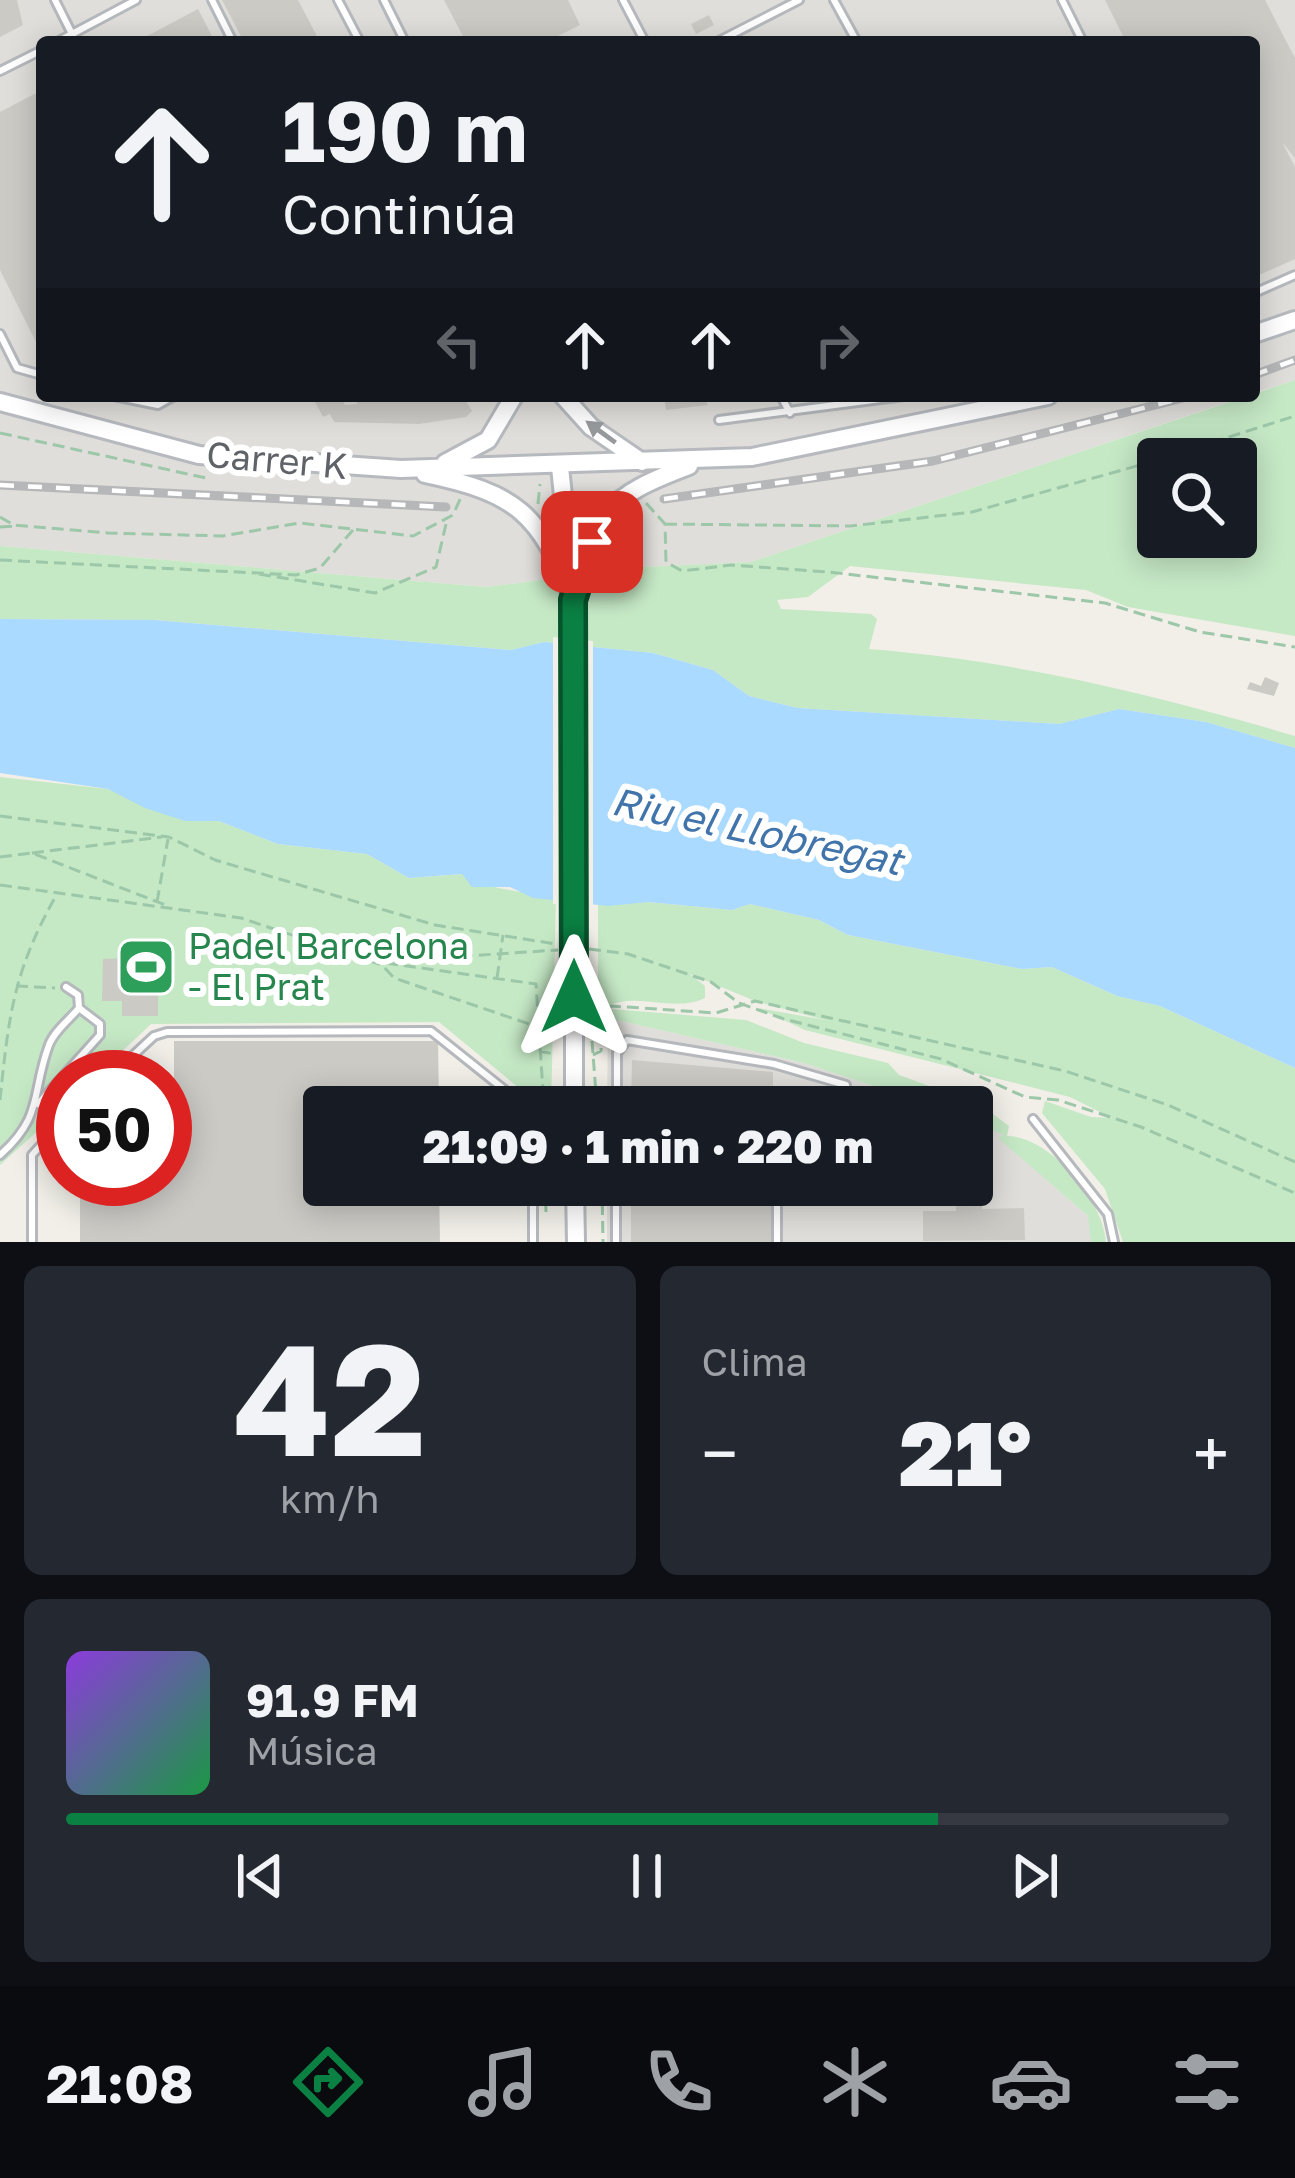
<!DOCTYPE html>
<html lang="es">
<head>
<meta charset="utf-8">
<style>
	:root { --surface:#171b24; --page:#242831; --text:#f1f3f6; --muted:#9ea1a6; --line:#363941; --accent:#0b8043 }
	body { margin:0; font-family:"Golos Text",sans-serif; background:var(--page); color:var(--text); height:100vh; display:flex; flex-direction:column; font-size:45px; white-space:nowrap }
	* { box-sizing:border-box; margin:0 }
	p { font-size:39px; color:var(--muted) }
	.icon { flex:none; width:66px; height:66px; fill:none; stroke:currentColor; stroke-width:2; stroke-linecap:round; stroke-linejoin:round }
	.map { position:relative; height:1242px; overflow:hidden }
	.side { display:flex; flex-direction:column; gap:24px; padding:24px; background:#0d0f14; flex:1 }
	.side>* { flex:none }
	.hud { position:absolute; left:36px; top:36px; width:1224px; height:366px; border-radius:12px; box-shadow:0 6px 30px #0003; background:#171b24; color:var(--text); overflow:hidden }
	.fabs { position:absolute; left:1137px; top:438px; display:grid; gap:24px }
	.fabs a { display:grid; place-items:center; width:120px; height:120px; border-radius:12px; background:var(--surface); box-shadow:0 6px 30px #0003; font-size:60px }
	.speed { position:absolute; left:36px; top:1050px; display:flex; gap:24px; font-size:60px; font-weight:700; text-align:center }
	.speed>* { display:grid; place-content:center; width:156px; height:156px; border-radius:50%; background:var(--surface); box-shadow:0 6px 30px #0003; line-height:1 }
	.speed .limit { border:18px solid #d22; background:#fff; color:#111 }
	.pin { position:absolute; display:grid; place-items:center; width:102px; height:102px; color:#fff; margin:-51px; border-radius:24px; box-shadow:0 6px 18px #0006 }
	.me { position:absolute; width:132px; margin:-66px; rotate:0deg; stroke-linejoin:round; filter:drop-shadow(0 0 9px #0008) }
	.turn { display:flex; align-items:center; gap:42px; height:252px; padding:0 48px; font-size:54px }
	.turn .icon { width:156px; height:156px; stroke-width:2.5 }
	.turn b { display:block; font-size:84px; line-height:102px }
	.lanes { display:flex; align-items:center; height:114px; padding:0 48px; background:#0003; justify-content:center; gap:60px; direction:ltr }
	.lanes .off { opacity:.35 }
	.big { font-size:90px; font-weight:800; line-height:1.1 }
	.side .widget { flex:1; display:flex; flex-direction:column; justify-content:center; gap:18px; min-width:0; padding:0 42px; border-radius:18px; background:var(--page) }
	.side .dial { align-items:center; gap:0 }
	.dial b { font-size:156px; line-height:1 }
	.song { display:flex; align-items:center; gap:36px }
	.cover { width:144px; height:144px; border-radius:18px; background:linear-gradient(135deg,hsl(270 70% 55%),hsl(140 70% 35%)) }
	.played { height:12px; border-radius:6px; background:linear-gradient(90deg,var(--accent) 75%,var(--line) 75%) }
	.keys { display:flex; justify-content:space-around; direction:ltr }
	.heat { display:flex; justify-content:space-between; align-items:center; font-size:66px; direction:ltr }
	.side .tiles { flex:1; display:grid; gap:24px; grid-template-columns:1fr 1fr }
	.widget:last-child { grid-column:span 2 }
	.trip { position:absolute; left:303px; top:1086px; width:690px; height:120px; border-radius:12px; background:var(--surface); box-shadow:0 6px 30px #0003; font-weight:800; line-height:120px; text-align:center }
	.menu { display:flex; height:192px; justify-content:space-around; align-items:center; background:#090b0e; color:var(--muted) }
	.menu .icon { width:84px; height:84px }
	.menu .active { color:var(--accent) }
	.menu b { font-size:54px; color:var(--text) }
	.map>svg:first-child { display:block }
</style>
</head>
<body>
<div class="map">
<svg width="1295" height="1242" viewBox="0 0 1295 1242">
	<rect width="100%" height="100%" fill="#f1efe8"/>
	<path fill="#e0deda" d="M0,0h1295v380l-41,13v-351h-1212v354h1204l-495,166 -108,5 -157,20 -486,-41z
		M608,1018l196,45 132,44h-329z
		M972,1122l35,14 -7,3 89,78 2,25h-484v-57h365z"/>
	<path fill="#c5e8c5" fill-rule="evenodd" d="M1295,380v256l-167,-29 -42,-17 -236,-24 -42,31 -31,3 4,9 90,5 6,5 -8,30c144,11 287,46 426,87v12l-89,-26 -87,-13 -60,15 -261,-16 -49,-12 -36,-26 -60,-17 -109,-11 -33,8 -356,-30 -155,-1v-73l486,41 157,-20 108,-5zM1158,459h78v78h-78z
		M0,777l108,12 77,32h34l59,23 89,10 42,24 54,-4 35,14 58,10 -5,209h-9l-103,-85 -288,2 -56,53h-32v31l-63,57z
		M647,902l85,8 18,-6 69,16 29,15 174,34 30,-2 65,29 43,10 135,62v174h-172l-18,-53 -63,-76 3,-12 46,16 21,1 -42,-21 -265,-67 -47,-22 67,12 -70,-19 -65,-27 15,12v12c-33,16 -73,-9 -102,11l-5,31v-136z
		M612,1009l134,11 58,23 84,20 11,12 82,30 28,21 -2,10c43,0 97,65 99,106h-15l-3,-26 -90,-78 6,-3 -32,-13v-15h-36l-132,-44 -196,-45z"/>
	<path fill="#aadaff" d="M0,619l155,1 356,30 33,-8 109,11 60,17 36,26 49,12 261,16 60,-15 87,13 89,26v320l-135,-62 -43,-10 -65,-29 -30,2 -174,-34 -29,-15 -69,-16 -18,6 -84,-8 -40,4 -75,-8 -23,-11h-38l-10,-13 -53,4 -42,-24 -89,-10 -59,-23h-34l-40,-13 -37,-19 -108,-16z"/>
	<path fill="#f1efe8" d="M553,637l40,4v269l-40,-6z"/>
	<path fill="#cccac5" d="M0,0h17l6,25 -23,12z
		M222,0h76l22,42h-76z
		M444,0h124l12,25 -34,17h-80z
		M1105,0h160l30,58v100l-13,-16 13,25v92l-38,17 -3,-6v-228h-128z
		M198,9l17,33h-80l16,-8z
		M709,15l5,10 -18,9 -5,-10z
		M42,90v264l-42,-84v-158z
		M312,396h28l5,9 12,-1 -1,-8h107l9,15 -6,6 -47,7 -85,-2 -4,-8 -7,3z
		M664,396h39l5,9 -42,5z
		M1265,677l14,6 -5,13 -27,-7 3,-7 11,4z
		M134,958v33l24,-1v26h-36v-15h-20l1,-42z
		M174,1041h264l1,66h-115v78h115l1,57h-360v-63h85v-77h9z
		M632,1060l141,12v14l66,4 -1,17h-207z
		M631,1185h142v57h-142z
		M956,1196h26v13l42,-1 1,32 -102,1v-30h33z"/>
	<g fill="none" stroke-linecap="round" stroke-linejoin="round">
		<defs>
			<path id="lane" d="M55,0l21,42
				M212,0l21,42
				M338,0l22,42
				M384,0l21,42
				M623,0l22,42
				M834,0l23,42
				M1062,0l21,42
				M57,42l79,-42
				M717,42l82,-42
				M0,71l42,-21
				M1254,293l41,-18
				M0,334l17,34 25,7
				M114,396l44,9 16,-9
				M781,396l9,17
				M719,420l185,-24
				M66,987l12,8 1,13
				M110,1077l44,-41 13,-4 264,-1 95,76
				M617,1107v-54l10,-13 147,24 72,21 2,22
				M1033,1119l75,95 6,28
				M0,1155c44,-39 31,-62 49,-110 5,-14 21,-26 30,-37l21,16v11l-62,69
				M533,1185v57
				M439,1194l94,-1
				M32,1242v-87l31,-34
				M616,1242v-57
				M777,1242v-57"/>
			<path id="secondary" d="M1254,334l41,-14
				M563,396l28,31 51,35
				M0,402l199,53 202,14 351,-12 296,-61
				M445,463l43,-23 26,-44
				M560,467l12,115
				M425,474c91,19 115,39 148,126
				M573,600c27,-88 28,-101 116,-134
				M574,1041v66
				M575,1185l1,57"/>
		</defs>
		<use href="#lane" stroke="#b5b8bc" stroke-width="12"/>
		<use href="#secondary" stroke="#b6babf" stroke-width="22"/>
		<path stroke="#9cc7a9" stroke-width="3" stroke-dasharray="12 6" stroke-linecap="butt" d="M0,433l206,45
			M1160,459l135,-43
			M646,503l19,21 1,38 16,9 49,-6 97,7 277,31 95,29 95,15
			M538,504l2,-20
			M0,517l14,8 94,8 115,3 77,-13 113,13 40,-21 8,-18
			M665,524l186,2 121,-14 186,-52
			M0,527l16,-1
			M0,560l296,15 24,-7 33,-38
			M259,574l116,19 61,-26 10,-43
			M0,816l169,21 46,23 220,65 121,19
			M32,853l130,-16
			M0,857l32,-4 136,53
			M0,885l241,33 141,47 12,13 144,49
			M157,902l11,-63
			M589,949l39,5 83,28 28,21 45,16 157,40 84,38 33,3 83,27 154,66
			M389,961l169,-11
			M386,963l150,21 8,123
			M497,978l6,-43
			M16,986l39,2
			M592,1041l5,66
			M539,1051l15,3
			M593,1055l8,-4 1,-27 9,-18 105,7 39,-12 310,70 103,34 127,57
			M0,1100c9,-88 14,-130 58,-208
			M545,1185l1,27
			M602,1185l1,57"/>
		<use href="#lane" stroke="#fff" stroke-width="6"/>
		<use href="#secondary" stroke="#fff" stroke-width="16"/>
		<defs>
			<path id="rail" d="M1254,375l41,-15
				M0,485l446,22
				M664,499l269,-38 258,-65"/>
		</defs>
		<use href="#rail" stroke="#b6b7b8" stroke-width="9"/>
		<use href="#rail" stroke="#fff" stroke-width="4.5" stroke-dasharray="14" stroke-linecap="butt"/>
		<defs>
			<path id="secondary-bridge" d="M573,600l1,441"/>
		</defs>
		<use href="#secondary-bridge" stroke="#b6babf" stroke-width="22" stroke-linecap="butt"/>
		<use href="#secondary-bridge" stroke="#fff" stroke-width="16"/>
	</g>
	<defs><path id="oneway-solid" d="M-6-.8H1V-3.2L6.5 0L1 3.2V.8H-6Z" transform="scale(3)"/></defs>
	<use fill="#979a9d" href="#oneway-solid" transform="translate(601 432) rotate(-144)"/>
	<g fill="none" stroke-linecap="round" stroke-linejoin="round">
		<defs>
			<path id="route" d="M574,997l-1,-397 19,-58"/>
		</defs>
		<use href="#route" stroke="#07532c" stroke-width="30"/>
		<use href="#route" stroke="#0b8043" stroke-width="21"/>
	</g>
	<defs>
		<symbol id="stadium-square" viewBox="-11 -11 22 22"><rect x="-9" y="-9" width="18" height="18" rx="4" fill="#2e9e5b" stroke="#fff"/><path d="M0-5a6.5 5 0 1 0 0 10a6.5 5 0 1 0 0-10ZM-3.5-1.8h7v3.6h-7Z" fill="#fff"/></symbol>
	</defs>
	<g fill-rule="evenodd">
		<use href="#stadium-square" x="113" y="934" width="66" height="66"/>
	</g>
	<g text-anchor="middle" stroke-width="12" stroke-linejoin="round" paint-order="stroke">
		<g font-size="36" fill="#5f6368" stroke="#fff">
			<text transform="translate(277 460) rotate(5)" y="13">Carrer K</text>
		</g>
		<g font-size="36" fill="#27864d" stroke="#fff" text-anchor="start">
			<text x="188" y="959">Padel Barcelona<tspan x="188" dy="41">- El Prat</tspan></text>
		</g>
		<g font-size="39" font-style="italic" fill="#4174aa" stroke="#fff">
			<text transform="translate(757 831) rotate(12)" y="14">Riu el Llobregat</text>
		</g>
	</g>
</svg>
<div class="fabs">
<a><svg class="icon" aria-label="search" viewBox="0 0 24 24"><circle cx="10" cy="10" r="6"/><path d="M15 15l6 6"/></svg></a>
</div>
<div class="speed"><div class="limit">50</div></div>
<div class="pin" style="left:592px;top:542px;background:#d93025"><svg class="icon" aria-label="arrive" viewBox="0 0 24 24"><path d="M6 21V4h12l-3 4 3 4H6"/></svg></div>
<svg class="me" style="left:574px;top:997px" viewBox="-20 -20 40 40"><path d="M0-17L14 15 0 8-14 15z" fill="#0b8043" stroke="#fff" stroke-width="4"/></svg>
<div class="trip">21:09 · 1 min · 220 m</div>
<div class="hud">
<div class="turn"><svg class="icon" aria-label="ahead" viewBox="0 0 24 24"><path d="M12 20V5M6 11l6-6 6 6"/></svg><div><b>190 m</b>Continúa</div></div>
<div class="lanes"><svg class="icon off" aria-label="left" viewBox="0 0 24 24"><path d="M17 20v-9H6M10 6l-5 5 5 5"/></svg><svg class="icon" aria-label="ahead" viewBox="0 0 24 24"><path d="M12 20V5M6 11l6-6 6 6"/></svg><svg class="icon" aria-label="ahead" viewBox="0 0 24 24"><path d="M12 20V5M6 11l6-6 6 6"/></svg><svg class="icon off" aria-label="right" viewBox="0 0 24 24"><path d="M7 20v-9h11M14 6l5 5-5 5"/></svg></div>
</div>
</div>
<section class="side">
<div class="tiles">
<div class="widget dial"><b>42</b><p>km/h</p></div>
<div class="widget"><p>Clima</p>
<div class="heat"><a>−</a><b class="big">21°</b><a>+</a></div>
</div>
<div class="widget">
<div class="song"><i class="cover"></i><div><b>91.9 FM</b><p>Música</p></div></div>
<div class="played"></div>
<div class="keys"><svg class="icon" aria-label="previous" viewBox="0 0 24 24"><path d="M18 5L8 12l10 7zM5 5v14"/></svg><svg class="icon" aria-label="pause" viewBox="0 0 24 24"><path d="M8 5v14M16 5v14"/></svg><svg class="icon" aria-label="next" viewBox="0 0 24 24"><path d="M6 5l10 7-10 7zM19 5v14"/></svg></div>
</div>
</div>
</section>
<nav class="menu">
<b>21:08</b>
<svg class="icon active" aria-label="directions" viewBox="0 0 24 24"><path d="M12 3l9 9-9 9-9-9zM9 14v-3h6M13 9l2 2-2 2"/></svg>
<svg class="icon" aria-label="music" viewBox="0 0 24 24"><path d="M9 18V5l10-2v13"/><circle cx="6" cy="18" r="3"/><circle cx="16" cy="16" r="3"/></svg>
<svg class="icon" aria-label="phone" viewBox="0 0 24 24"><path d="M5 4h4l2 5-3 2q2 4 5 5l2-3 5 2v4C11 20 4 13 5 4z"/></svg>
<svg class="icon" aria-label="climate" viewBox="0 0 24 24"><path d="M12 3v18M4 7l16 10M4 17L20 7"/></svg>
<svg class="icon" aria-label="car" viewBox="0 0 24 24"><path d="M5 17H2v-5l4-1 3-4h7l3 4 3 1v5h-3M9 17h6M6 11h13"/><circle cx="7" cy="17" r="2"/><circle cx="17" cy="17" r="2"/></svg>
<svg class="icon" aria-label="filters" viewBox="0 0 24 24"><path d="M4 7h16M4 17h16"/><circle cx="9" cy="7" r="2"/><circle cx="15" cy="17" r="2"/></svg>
</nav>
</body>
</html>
